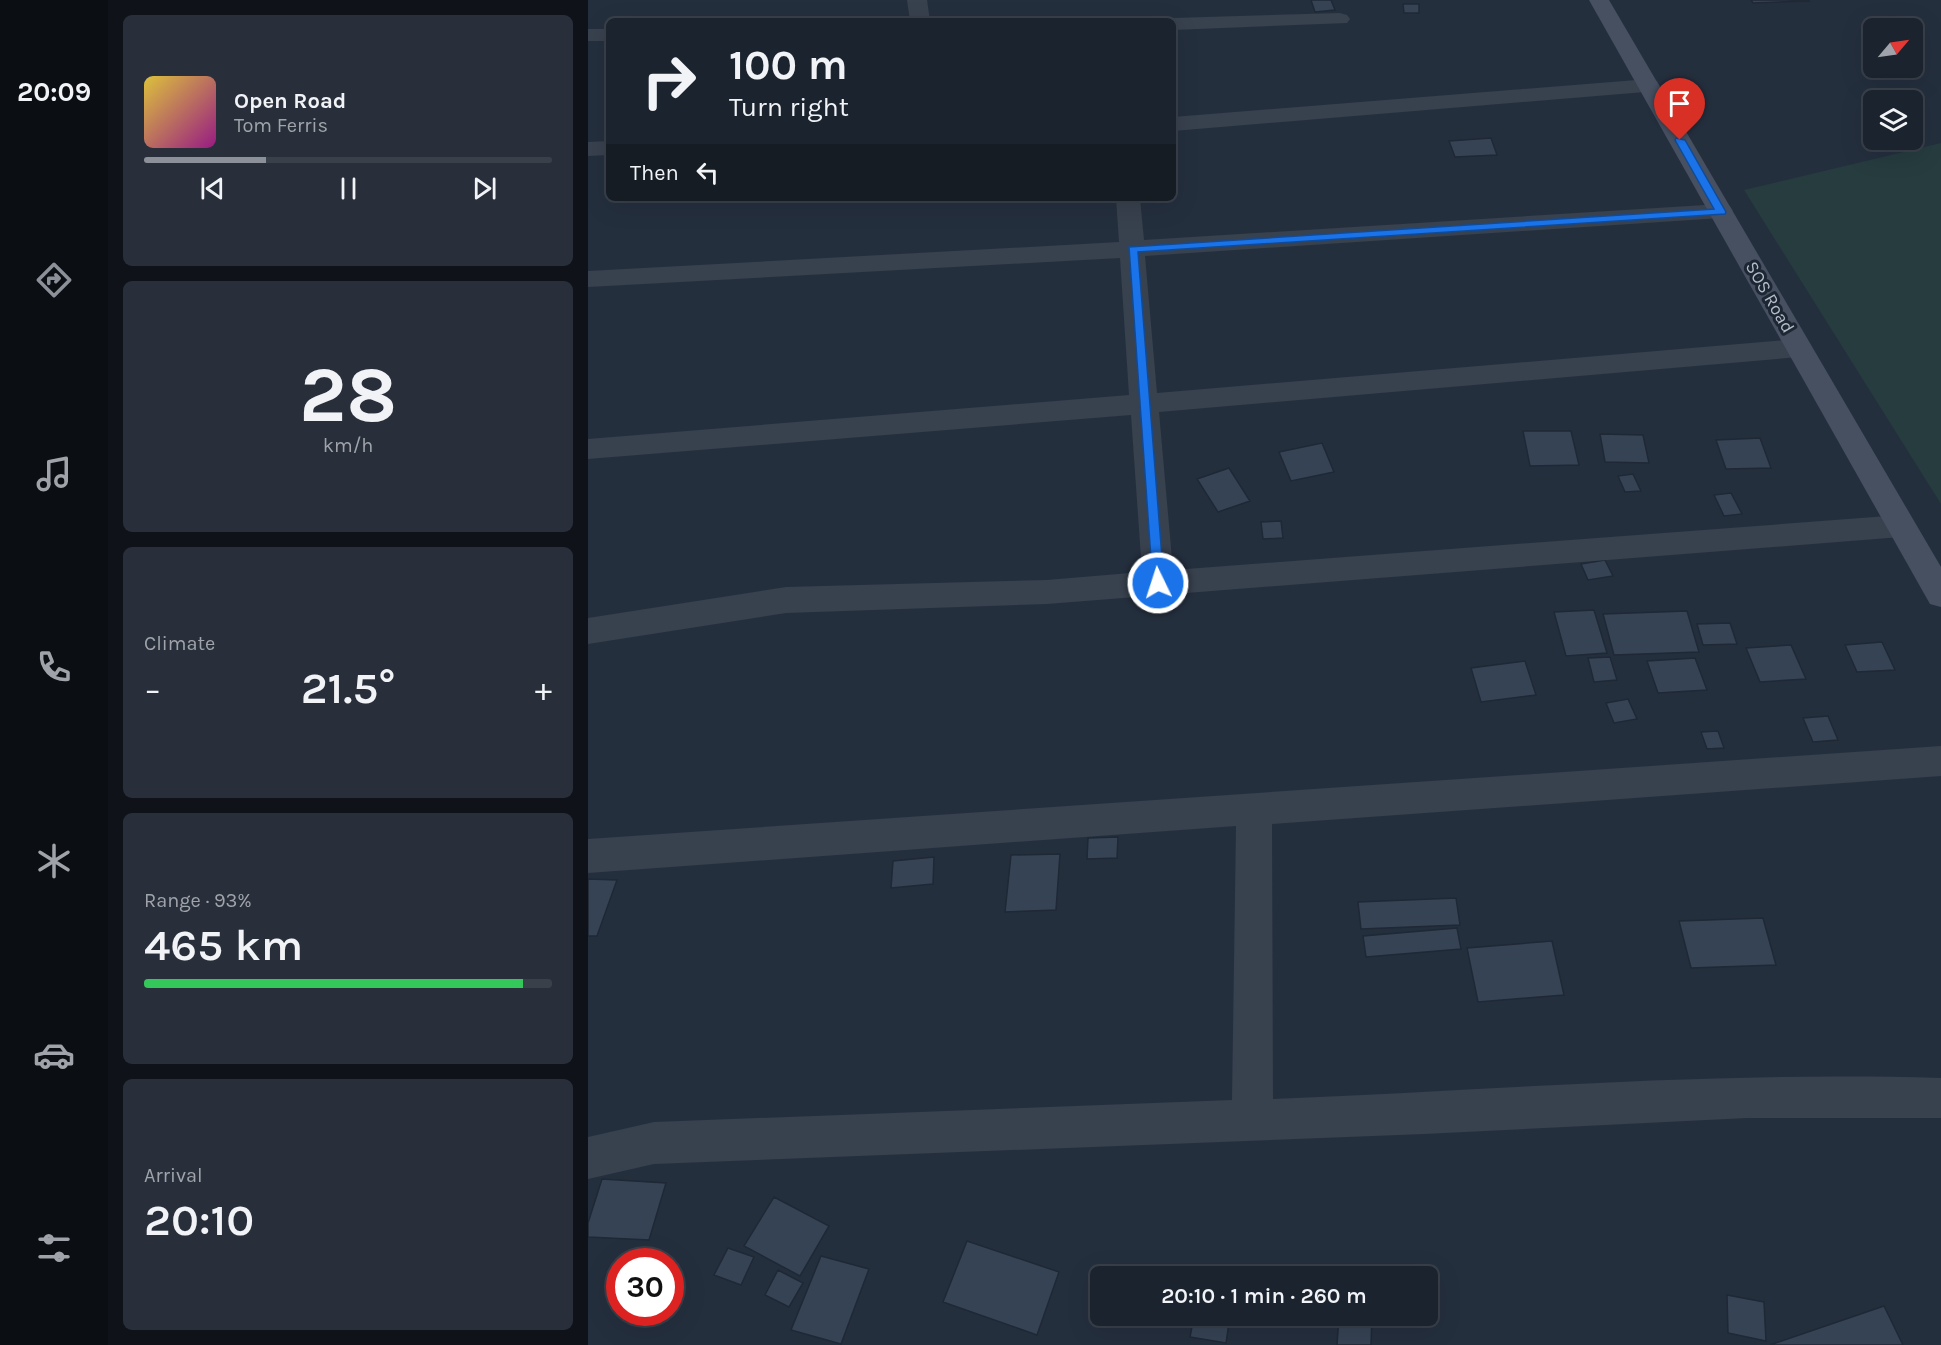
<!DOCTYPE html>
<html lang="en">
<head>
<meta charset="utf-8">
<style>
	:root { --surface:#1b232e; --page:#282f3a; --text:#f1f3f6; --muted:#a0a4aa; --line:#39404a; --accent:#8c9099 }
	body { margin:0; font-family:Karla,sans-serif; background:var(--page); color:var(--text); height:100vh; display:flex; flex-direction:column; font-size:22px; white-space:nowrap }
	* { box-sizing:border-box; margin:0 }
	p { font-size:20px; color:var(--muted) }
	.icon { flex:none; width:33px; height:33px; fill:none; stroke:currentColor; stroke-width:2; stroke-linecap:round; stroke-linejoin:round }
	.map { position:relative; flex:1; overflow:hidden }
	.panel { display:flex; flex-direction:column; gap:15px; padding:15px; background:#0f1319; width:480px }
	.panel>* { flex:none }
	.guide { position:absolute; left:18px; top:18px; width:570px; height:183px; border-radius:9px; box-shadow:0 6px 24px #0002,0 0 0 2px var(--line); background:#1b232e; color:var(--text); overflow:hidden }
	.needle { width:39px; rotate:61deg }
	.fabs { position:absolute; left:1275px; top:18px; display:grid; gap:12px }
	.fabs a { display:grid; place-items:center; width:60px; height:60px; border-radius:9px; background:var(--surface); box-shadow:0 6px 24px #0002,0 0 0 2px var(--line); font-size:30px }
	.speed { position:absolute; left:18px; top:1248px; display:flex; gap:12px; font-size:30px; font-weight:700; text-align:center }
	.speed>* { display:grid; place-content:center; width:78px; height:78px; border-radius:50%; background:var(--surface); box-shadow:0 6px 24px #0002,0 0 0 2px var(--line); line-height:1 }
	.speed .limit { border:9px solid #d22; background:#fff; color:#111 }
	.pin { position:absolute; display:grid; place-items:center; width:51px; height:51px; color:#fff; margin:-62px -26px; border-radius:50% 50% 50% 0; rotate:-45deg; box-shadow:0 0 6px #0007 }
	.pin .icon { rotate:45deg }
	.me { position:absolute; width:66px; margin:-33px; rotate:356deg; stroke-linejoin:round; filter:drop-shadow(0 0 4px #0008) }
	.turn { display:flex; align-items:center; gap:21px; height:126px; padding:0 24px; font-size:27px }
	.turn .icon { width:78px; height:78px; stroke-width:2.5 }
	.turn b { display:block; font-size:42px; line-height:51px }
	.then { display:flex; align-items:center; height:57px; padding:0 24px; background:#0003; gap:12px; font-size:22px }
	.big { font-size:45px; font-weight:600; line-height:1.1 }
	.panel .card { flex:1; display:flex; flex-direction:column; justify-content:center; gap:9px; min-width:0; padding:0 21px; border-radius:9px; background:var(--page) }
	.panel .dial { align-items:center; gap:0 }
	.dial b { font-size:78px; line-height:1 }
	.song { display:flex; align-items:center; gap:18px }
	.cover { width:72px; height:72px; border-radius:9px; background:linear-gradient(135deg,hsl(50 70% 55%),hsl(310 70% 35%)) }
	.played { height:6px; border-radius:3px; background:linear-gradient(90deg,var(--accent) 30%,var(--line) 30%) }
	.keys { display:flex; justify-content:space-around; direction:ltr }
	.heat { display:flex; justify-content:space-between; align-items:center; font-size:33px; direction:ltr }
	.charge { height:9px; border-radius:4px; background:linear-gradient(90deg,#34c759 93%,var(--line) 0) }
	.trip { position:absolute; left:502px; top:1266px; width:348px; height:60px; border-radius:9px; background:var(--surface); box-shadow:0 6px 24px #0002,0 0 0 2px var(--line); font-weight:600; line-height:60px; text-align:center }
	main { display:flex; flex:1; min-height:0 }
	.menu { display:flex; flex-direction:column; width:108px; justify-content:space-around; align-items:center; background:#0b0e12; color:var(--muted) }
	.menu .icon { width:42px; height:42px }
	.menu .on { color:var(--accent) }
	.menu b { font-size:27px; color:var(--text) }
	.map>svg:first-child { display:block }
</style>
</head>
<body>
<main>
<nav class="menu">
<b>20:09</b>
<svg class="icon on" aria-label="directions" viewBox="0 0 24 24"><path d="M12 3l9 9-9 9-9-9zM9 14v-3h6M13 9l2 2-2 2"/></svg>
<svg class="icon" aria-label="music" viewBox="0 0 24 24"><path d="M9 18V5l10-2v13"/><circle cx="6" cy="18" r="3"/><circle cx="16" cy="16" r="3"/></svg>
<svg class="icon" aria-label="phone" viewBox="0 0 24 24"><path d="M5 4h4l2 5-3 2q2 4 5 5l2-3 5 2v4C11 20 4 13 5 4z"/></svg>
<svg class="icon" aria-label="climate" viewBox="0 0 24 24"><path d="M12 3v18M4 7l16 10M4 17L20 7"/></svg>
<svg class="icon" aria-label="car" viewBox="0 0 24 24"><path d="M5 17H2v-5l4-1 3-4h7l3 4 3 1v5h-3M9 17h6M6 11h13"/><circle cx="7" cy="17" r="2"/><circle cx="17" cy="17" r="2"/></svg>
<svg class="icon" aria-label="filters" viewBox="0 0 24 24"><path d="M4 7h16M4 17h16"/><circle cx="9" cy="7" r="2"/><circle cx="15" cy="17" r="2"/></svg>
</nav>
<section class="panel">
<div class="card">
<div class="song"><i class="cover"></i><div><b>Open Road</b><p>Tom Ferris</p></div></div>
<div class="played"></div>
<div class="keys"><svg class="icon" aria-label="previous" viewBox="0 0 24 24"><path d="M18 5L8 12l10 7zM5 5v14"/></svg><svg class="icon" aria-label="pause" viewBox="0 0 24 24"><path d="M8 5v14M16 5v14"/></svg><svg class="icon" aria-label="next" viewBox="0 0 24 24"><path d="M6 5l10 7-10 7zM19 5v14"/></svg></div>
</div>
<div class="card dial"><b>28</b><p>km/h</p></div>
<div class="card"><p>Climate</p>
<div class="heat"><a>−</a><b class="big">21.5°</b><a>+</a></div>
</div>
<div class="card"><p>Range · 93%</p><b class="big">465 km</b><div class="charge"></div></div>
<div class="card"><p>Arrival</p><b class="big">20:10</b></div>
</section>
<div class="map">
<svg width="1353" height="1345" viewBox="0 0 1353 1345">
	<rect width="100%" height="100%" fill="#242f3e"/>
	<path fill="#263c3f" d="M1353,143v361l-197,-314z"/>
	<path fill="#364354" stroke="#1f2835" stroke-width="1.5" d="M723,0h20l4,10 -20,2z
		M1163,0h57l1,1 -56,2z
		M815,4h16v9h-15z
		M903,138l6,17 -42,2 -6,-16z
		M935,431h48l8,34 -49,1z
		M1012,434l43,1 6,28 -44,-1z
		M1172,438l11,30 -45,1 -10,-29z
		M734,443l12,29 -43,9 -12,-29z
		M641,468l21,33 -32,11 -21,-33z
		M1045,474l8,17 -16,1 -7,-16z
		M1143,493l11,21 -18,2 -10,-21z
		M693,521l2,17 -20,1 -2,-17z
		M1017,560l8,16 -25,4 -7,-16z
		M1006,610l13,43 -41,3 -12,-44z
		M1099,611l12,41 -85,3 -11,-41z
		M1142,623l7,21 -34,1 -6,-21z
		M1294,642l13,28 -38,2 -12,-27z
		M1203,645l15,34 -46,3 -14,-34z
		M1022,657l7,23 -23,2 -6,-24z
		M1107,658l12,32 -49,3 -11,-32z
		M937,661l11,34 -55,7 -10,-34z
		M1040,699l9,20 -23,4 -8,-20z
		M1240,716l10,24 -25,2 -10,-24z
		M1130,731l6,17 -17,1 -6,-17z
		M530,837l-1,21 -30,1 1,-21z
		M472,854l-4,56 -51,2 6,-57z
		M346,857l-1,27 -42,4 2,-27z
		M0,879l29,1 -20,56h-9z
		M868,898l4,27 -99,4 -3,-27z
		M1175,918l13,47 -85,3 -12,-47z
		M869,928l4,21 -95,8 -3,-21z
		M964,941l12,54 -86,7 -11,-54z
		M14,1179l64,4 -17,57 -61,-3v-14z
		M186,1197l55,29 -29,50 -56,-30z
		M379,1241l92,31 -22,63 -94,-33z
		M140,1248l26,9 -13,28 -27,-10z
		M233,1256l48,13 -28,75 -50,-14z
		M190,1270l25,13 -14,24 -24,-12z
		M1139,1295l37,7 2,39 -38,-8z
		M1296,1306l19,39h-133z
		M606,1316h36l-4,27 -36,-6z
		M751,1316h33l-1,29h-34z"/>
	<g fill="none" stroke-linecap="round" stroke-linejoin="round">
		<path fill="#38414e" fill-rule="evenodd" d="M319,0h20l3,21h-20z
			M752,13l7,2 3,4 -3,4 -174,7v-9h-8l8,-3z
			M0,29h21v12h-21z
			M1061,79l8,2 3,5 -3,5 -484,40v-14z
			M21,141v14l-21,1v-14z
			M528,198h24l4,42 577,-36 9,2 3,5 -3,5 -9,2 -576,38 12,137 642,-54 10,3 3,6 -3,6 -10,3 -640,55 14,158 728,-55 11,3 4,8 -4,8 -11,3 -854,67 -261,9 -198,31v-26l198,-31 261,-7 95,-8 -11,-157 -543,44v-20l541,-44 -9,-137 -532,29v-16l531,-29z
			M1353,746v30l-669,48 1,275c222,-9 445,-28 668,-21v40h-194l-323,16 -770,30 -66,15v-42l66,-15 578,-22 4,-274 -648,47v-34z"/>
		<path fill="#465061" fill-rule="evenodd" d="M1001,0h20l332,567v40l-11,-3z"/>
	</g>
	<path fill="#1a73e8" stroke="#114b97" stroke-width="1.5" d="M1088,138l9,2 41,72 -1,2 -587,38 26,331 -6,5 -5,-1 -24,-340 585,-38 -39,-69z"/>
	<g text-anchor="middle" stroke-width="6" stroke-linejoin="round" paint-order="stroke">
		<g font-size="18" fill="#b4bcc9" stroke="#1d2633">
			<text transform="translate(1182 297) rotate(60)" y="6">SOS Road</text>
		</g>
	</g>
</svg>
<div class="fabs">
<a><svg class="needle" viewBox="-14 -14 28 28"><path d="M0-13l5 13h-10z" fill="#e53935"/><path d="M0 13l5-13h-10z" fill="#a0a4aa"/></svg></a>
<a><svg class="icon" aria-label="layers" viewBox="0 0 24 24"><path d="M12 4l9 5-9 5-9-5zM3 14l9 5 9-5"/></svg></a>
</div>
<div class="speed"><div class="limit">30</div></div>
<div class="pin" style="left:1092px;top:140px;background:#d93025"><svg class="icon" aria-label="arrive" viewBox="0 0 24 24"><path d="M6 21V4h12l-3 4 3 4H6"/></svg></div>
<svg class="me" style="left:570px;top:583px" viewBox="-20 -20 40 40"><circle r="17" fill="#1a73e8" stroke="#fff" stroke-width="3"/><path d="M0-11L8 9 0 5-8 9z" fill="#fff"/></svg>
<div class="trip">20:10 · 1 min · 260 m</div>
<div class="guide">
<div class="turn"><svg class="icon" aria-label="right" viewBox="0 0 24 24"><path d="M7 20v-9h11M14 6l5 5-5 5"/></svg><div><b>100 m</b>Turn right</div></div>
<div class="then">Then<svg class="icon" aria-label="left" viewBox="0 0 24 24"><path d="M17 20v-9H6M10 6l-5 5 5 5"/></svg></div>
</div>
</div>
</main>
</body>
</html>
